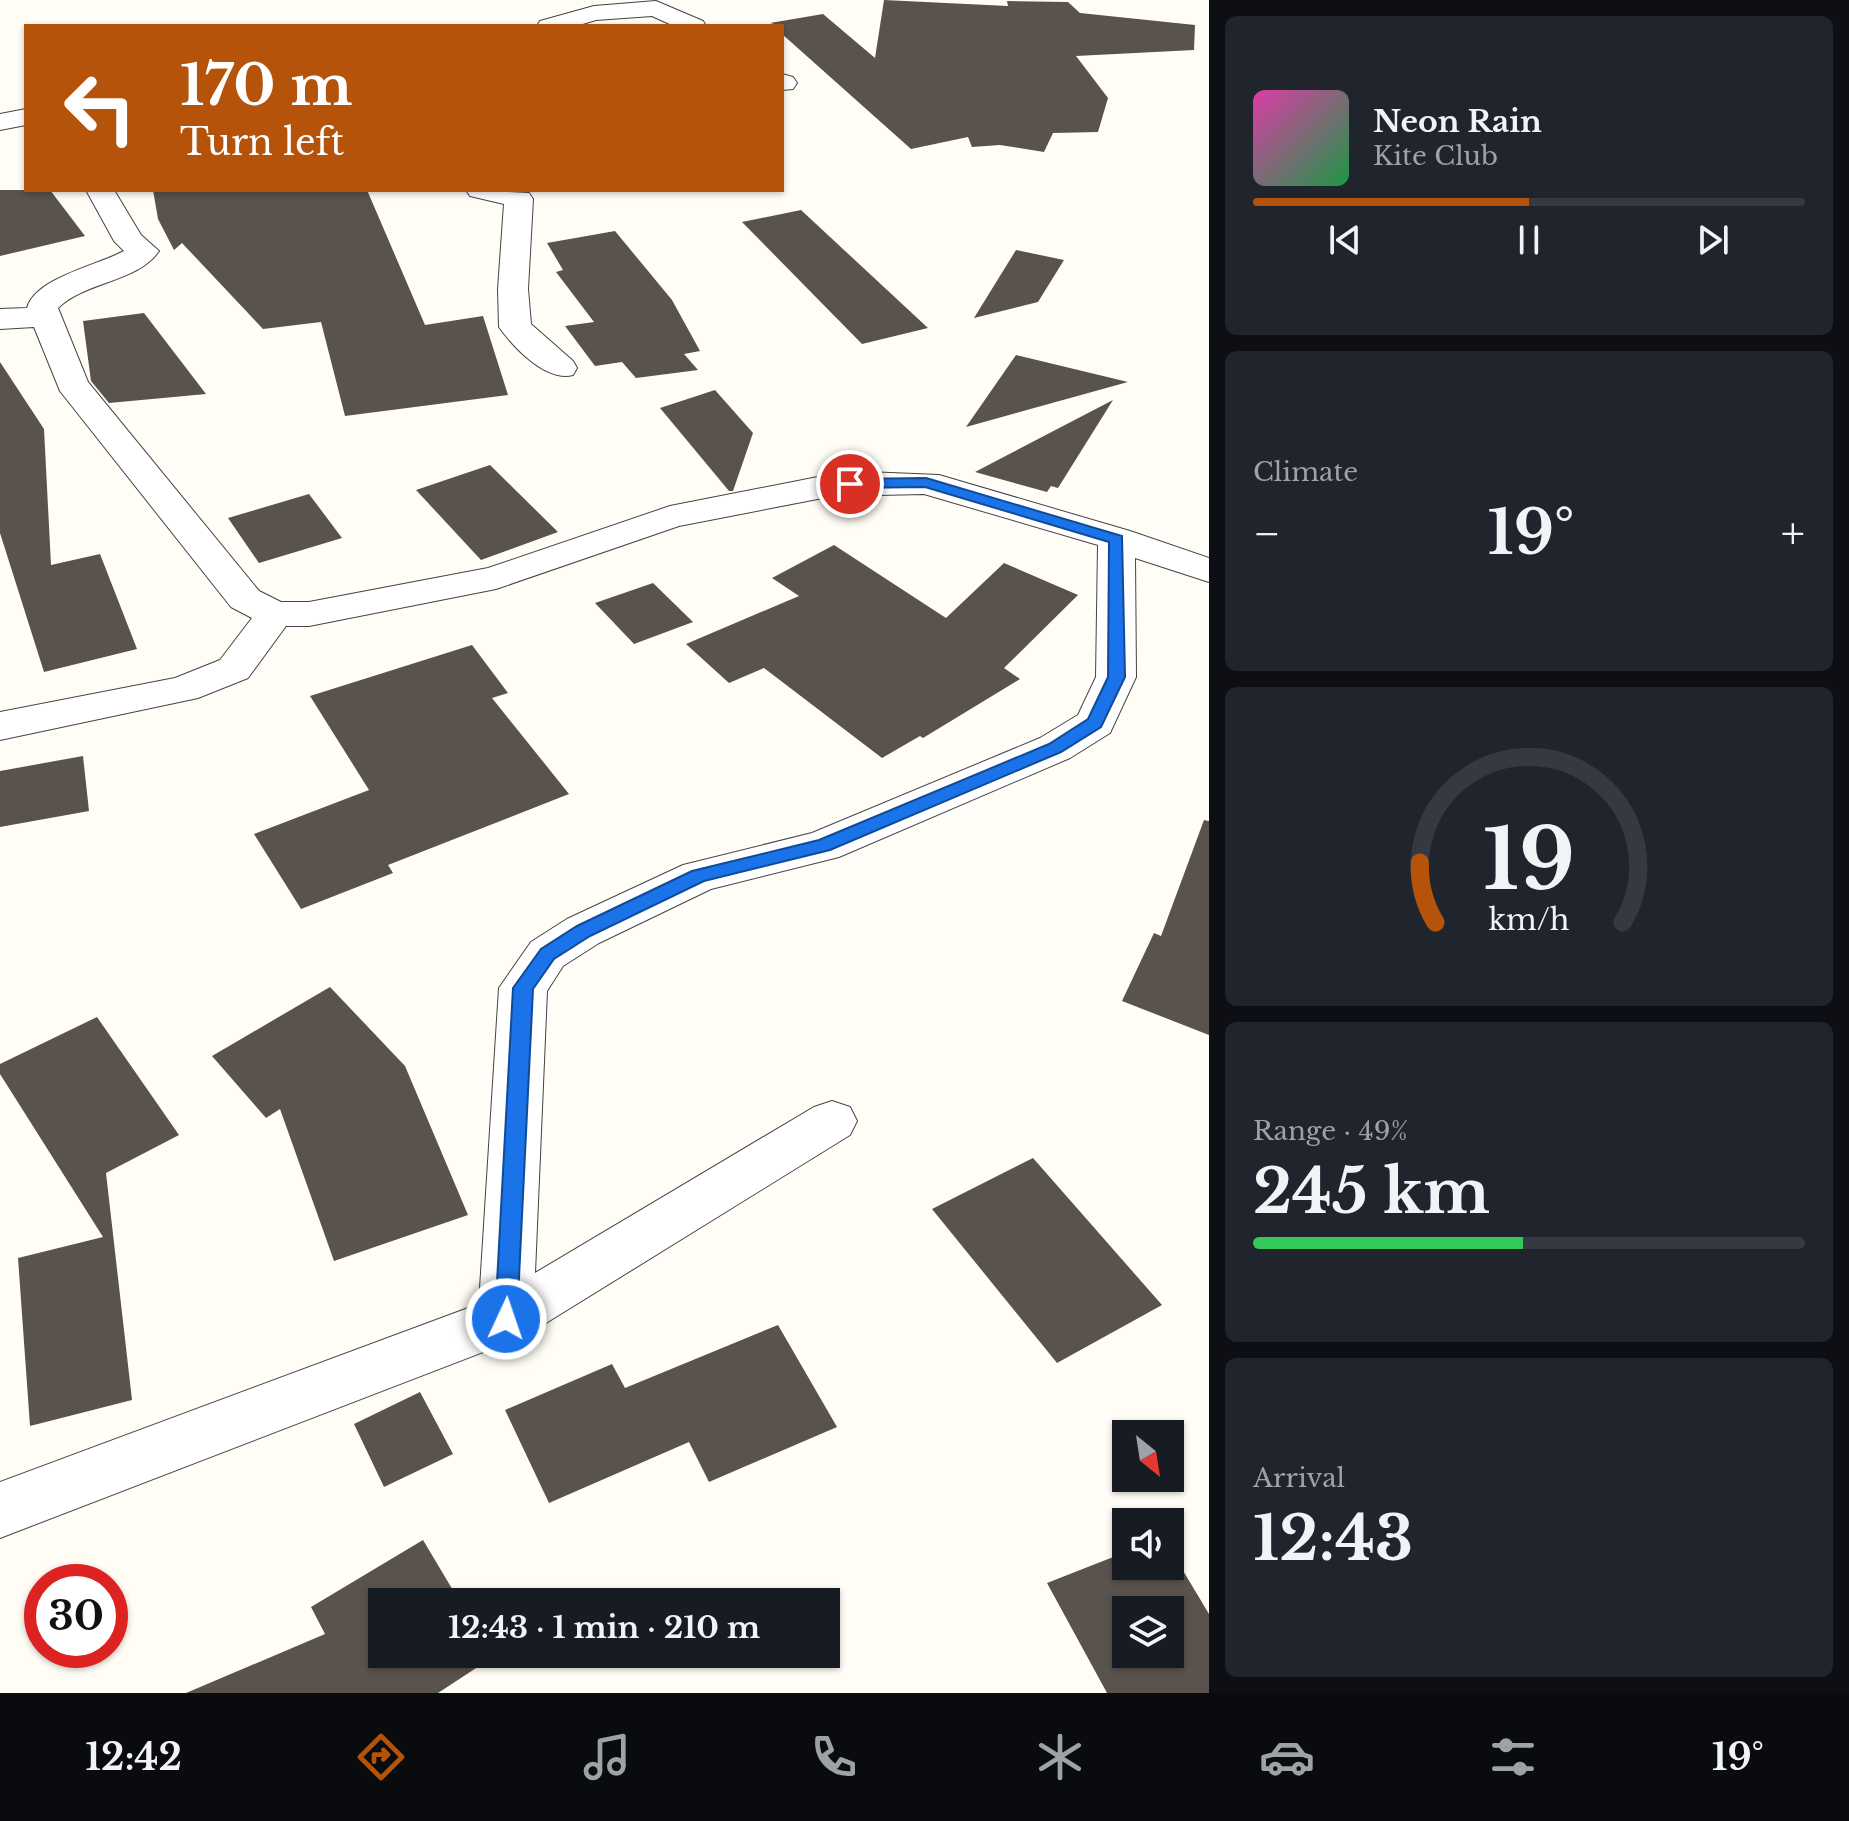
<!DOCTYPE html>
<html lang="en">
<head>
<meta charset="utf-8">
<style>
	:root { --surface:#171b24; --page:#20242c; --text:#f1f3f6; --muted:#9ea1a6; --line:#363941; --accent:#b45309 }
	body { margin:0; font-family:"Libre Baskerville",serif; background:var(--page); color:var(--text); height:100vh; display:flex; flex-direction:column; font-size:30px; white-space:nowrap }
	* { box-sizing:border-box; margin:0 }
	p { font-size:26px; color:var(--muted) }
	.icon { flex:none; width:44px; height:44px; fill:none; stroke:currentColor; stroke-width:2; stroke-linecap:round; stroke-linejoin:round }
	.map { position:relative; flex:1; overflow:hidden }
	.sheet { display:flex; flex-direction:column; gap:16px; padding:16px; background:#0d0f14; width:640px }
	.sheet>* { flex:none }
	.guide { position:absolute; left:24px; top:24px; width:760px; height:168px; border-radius:0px; box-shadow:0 2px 6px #0004; background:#b45309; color:#fff; overflow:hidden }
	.needle { width:52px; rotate:150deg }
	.controls { position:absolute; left:1112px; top:1420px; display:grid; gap:16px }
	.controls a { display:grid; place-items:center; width:72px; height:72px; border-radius:0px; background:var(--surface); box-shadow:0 2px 6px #0004; font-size:40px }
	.speed { position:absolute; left:24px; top:1564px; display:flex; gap:16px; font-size:40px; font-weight:700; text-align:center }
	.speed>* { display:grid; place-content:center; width:104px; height:104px; border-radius:50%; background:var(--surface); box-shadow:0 2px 6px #0004; line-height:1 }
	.speed .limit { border:12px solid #d22; background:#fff; color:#111 }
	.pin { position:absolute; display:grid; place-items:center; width:68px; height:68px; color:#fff; margin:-34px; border:4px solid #fff; border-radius:50%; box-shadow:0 2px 8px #0007 }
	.me { position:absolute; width:88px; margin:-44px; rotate:3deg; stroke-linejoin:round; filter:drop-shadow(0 0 6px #0008) }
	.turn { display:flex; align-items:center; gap:28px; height:168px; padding:0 24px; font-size:36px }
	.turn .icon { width:104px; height:104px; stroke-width:2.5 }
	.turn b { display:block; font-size:56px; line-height:68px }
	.big { font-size:60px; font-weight:800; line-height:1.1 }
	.sheet .card { flex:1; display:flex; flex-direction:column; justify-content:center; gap:12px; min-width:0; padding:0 28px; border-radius:12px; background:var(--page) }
	.sheet .dial { align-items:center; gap:0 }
	.dial svg { height:208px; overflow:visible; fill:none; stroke:var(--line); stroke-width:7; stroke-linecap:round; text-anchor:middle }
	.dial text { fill:var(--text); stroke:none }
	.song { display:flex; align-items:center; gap:24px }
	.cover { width:96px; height:96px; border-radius:12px; background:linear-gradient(135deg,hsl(320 70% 55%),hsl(140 70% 35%)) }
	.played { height:8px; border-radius:4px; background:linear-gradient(90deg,var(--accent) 50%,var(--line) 50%) }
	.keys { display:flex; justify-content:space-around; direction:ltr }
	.heat { display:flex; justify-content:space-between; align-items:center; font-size:44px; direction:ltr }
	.charge { height:12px; border-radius:6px; background:linear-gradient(90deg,#34c759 49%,var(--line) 0) }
	.trip { position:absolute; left:368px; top:1588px; width:472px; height:80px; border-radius:0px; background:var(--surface); box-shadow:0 2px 6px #0004; font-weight:800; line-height:80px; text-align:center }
	.tabs { display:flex; height:128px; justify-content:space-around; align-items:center; background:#090b0e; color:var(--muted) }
	.tabs .icon { width:56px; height:56px }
	.tabs .active { color:var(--accent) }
	.tabs b { font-size:36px; color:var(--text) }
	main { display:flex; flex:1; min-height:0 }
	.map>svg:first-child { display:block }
</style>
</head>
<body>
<main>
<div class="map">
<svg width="1209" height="1693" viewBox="0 0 1209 1693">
	<rect width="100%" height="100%" fill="#fffdf5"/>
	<path fill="#5a524d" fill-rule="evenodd" d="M884,0l124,6 -1,-5 61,1 12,11 115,12 -1,25 -118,6 32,42 -10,34 -45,1 -9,19 -44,-7 -28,2 -4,-10 -57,12 -129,-115v-8l-12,-3 53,-9 52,44z
		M0,190h50l35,46 -85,20z
		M153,190h214l58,135 58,-9 25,79 -163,21 -24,-94 -58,7 -81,-86 -8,7 -16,-31z
		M801,210l127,118 -66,16 -120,-122z
		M615,231l57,69 28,51 -16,3 14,16 -62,8 -14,-16 -27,4 -30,-40 29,-4 -38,-50 7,-2 -16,-27z
		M1016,250l48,10 -26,42 -64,16z
		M144,313l62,81 -97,9 -18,-22 -8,-60z
		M1016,355l112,27 -162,45z
		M0,362l44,67 7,136 49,-11 37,95 -93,23 -44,-139z
		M715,390l38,43 -20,58h-4l-69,-83z
		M1113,400l-55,88 -7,-2 -4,6 -72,-20z
		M490,465l68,67 -77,28 -65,-70z
		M309,494l33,44 -83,25 -31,-45z
		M834,545l112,73 58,-55 74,32 -74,73 16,11 -97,59 -3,-2 -38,22 -118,-90 -35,15 -43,-39 113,-48 -27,-18z
		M653,583l40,39 -59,22 -39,-41z
		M472,645l36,48 -16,5 77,96 -181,71 5,8 -92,36 -47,-75 115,-44 -59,-94z
		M83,756l6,55 -89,16v-56z
		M1204,820l5,1v214l-87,-34 32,-68 7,3z
		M330,987l75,79 63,149 -134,46 -54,-152 -14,9 -54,-62z
		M97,1017l82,118 -73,38 26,227 -102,26 -12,-168 85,-21 -103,-163v-10z
		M1033,1158l129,147 -105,58 -125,-154z
		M778,1325l59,102 -128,55 -20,-40 -140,61 -44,-93 107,-46 13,24z
		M420,1392l33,62 -69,33 -30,-63z
		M423,1540l37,62h-78v52h109l2,3 -55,36h-252l139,-59 -14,-27z
		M1170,1549l39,65v79h-102l-60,-110 79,-31v14h44zM1126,1610h44v44h-44z"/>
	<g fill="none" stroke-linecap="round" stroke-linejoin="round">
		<defs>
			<path id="minor" d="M656,1l47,20 3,5h-32l-22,-10 -56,4 -20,6h-39l3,-5 54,-15z
				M782,74l11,3 4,6 -4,6 -11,1z
				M26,109v16l-26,5v-16z
				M86,190h28l27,45 18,16c-21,31 -73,30 -101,57l30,74 171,209 22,11h28l179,-34 182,-62 163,-32 33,-2 73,3 191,56 79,27v24l-74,-24 1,119 -26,56 -40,25 -231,99 -128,32 -112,54 -36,23 -16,25 -12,282 279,-166 18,-6 18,6 7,14 -7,14 -325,201 -525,202v-56l479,-178 20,-316 32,-46 36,-23 116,-54 129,-32 228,-95 38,-23 18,-38 2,-132 -174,-51 -91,2 -154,30 -183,63 -187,37h-23l-38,52 -50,20 -198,42v-28l175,-34 45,-18 32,-42 -21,-11 -171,-216 -26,-64 -34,2v-20l27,-1c8,-30 71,-43 97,-57l-10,-10z
				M466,190l63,3 4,6 -5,90 3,35 42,37 4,7 -4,7c-27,7 -59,-27 -74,-48l-1,-38 6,-85 -34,-8z"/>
		</defs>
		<use href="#minor" stroke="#444" stroke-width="2"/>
		<use href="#minor" fill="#fff" fill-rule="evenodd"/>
	</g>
	<path fill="#1a73e8" stroke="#114b97" stroke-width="2" d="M926,478l196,58 3,141 -24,50 -40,25 -231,98 -126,31 -114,55 -36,23 -21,30 -16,330 -3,7 -8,3 -8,-3 -3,-7 18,-331 28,-39 36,-23 115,-55 127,-31 230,-96 39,-25 20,-42 1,-135 -184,-55 -75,1 -8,-4 8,-5z"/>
</svg>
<div class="controls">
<a><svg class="needle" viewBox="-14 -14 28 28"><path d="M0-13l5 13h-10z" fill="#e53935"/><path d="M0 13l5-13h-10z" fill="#9ea1a6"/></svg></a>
<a><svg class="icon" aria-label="sound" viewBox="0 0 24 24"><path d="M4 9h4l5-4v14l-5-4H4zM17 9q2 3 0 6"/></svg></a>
<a><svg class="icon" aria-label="layers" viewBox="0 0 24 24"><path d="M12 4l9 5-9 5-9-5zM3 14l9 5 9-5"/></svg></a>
</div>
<div class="speed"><div class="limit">30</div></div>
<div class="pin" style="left:850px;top:484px;background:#d93025"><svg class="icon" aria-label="arrive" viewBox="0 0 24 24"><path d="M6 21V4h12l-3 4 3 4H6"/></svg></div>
<svg class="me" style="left:506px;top:1319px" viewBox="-20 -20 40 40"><circle r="17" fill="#1a73e8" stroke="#fff" stroke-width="3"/><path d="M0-11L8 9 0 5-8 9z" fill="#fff"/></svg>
<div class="trip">12:43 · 1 min · 210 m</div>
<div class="guide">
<div class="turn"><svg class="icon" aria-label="left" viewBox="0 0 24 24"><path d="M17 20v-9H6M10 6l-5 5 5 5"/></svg><div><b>170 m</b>Turn left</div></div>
</div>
</div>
<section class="sheet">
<div class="card">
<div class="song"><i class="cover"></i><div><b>Neon Rain</b><p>Kite Club</p></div></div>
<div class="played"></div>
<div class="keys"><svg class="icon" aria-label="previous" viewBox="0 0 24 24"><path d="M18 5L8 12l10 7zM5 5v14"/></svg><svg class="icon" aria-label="pause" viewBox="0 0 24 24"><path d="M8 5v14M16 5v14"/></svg><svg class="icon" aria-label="next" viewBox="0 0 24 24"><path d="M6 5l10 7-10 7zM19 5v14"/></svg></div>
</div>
<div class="card"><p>Climate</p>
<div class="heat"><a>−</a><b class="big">19°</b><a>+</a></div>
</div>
<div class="card dial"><svg viewBox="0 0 100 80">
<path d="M14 69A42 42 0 1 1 86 69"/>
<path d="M14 69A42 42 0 0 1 8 46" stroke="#b45309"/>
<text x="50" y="56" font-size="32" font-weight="700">19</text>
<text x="50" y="72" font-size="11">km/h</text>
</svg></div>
<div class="card"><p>Range · 49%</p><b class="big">245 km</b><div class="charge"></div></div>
<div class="card"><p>Arrival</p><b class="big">12:43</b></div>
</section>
</main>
<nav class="tabs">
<b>12:42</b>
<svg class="icon active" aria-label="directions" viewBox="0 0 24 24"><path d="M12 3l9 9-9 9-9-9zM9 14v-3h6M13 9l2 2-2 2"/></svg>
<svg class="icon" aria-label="music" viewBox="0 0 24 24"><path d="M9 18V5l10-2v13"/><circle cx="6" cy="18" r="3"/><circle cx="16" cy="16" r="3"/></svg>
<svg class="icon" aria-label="phone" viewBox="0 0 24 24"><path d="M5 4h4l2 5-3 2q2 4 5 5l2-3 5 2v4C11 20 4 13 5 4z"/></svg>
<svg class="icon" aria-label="climate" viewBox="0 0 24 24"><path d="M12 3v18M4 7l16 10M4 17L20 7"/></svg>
<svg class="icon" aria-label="car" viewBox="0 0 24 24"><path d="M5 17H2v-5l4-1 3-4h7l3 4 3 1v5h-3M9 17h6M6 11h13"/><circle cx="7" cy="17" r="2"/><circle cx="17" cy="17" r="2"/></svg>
<svg class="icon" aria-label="filters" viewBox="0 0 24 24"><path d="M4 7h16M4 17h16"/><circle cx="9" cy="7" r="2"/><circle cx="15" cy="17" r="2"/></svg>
<b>19°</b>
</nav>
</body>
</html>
